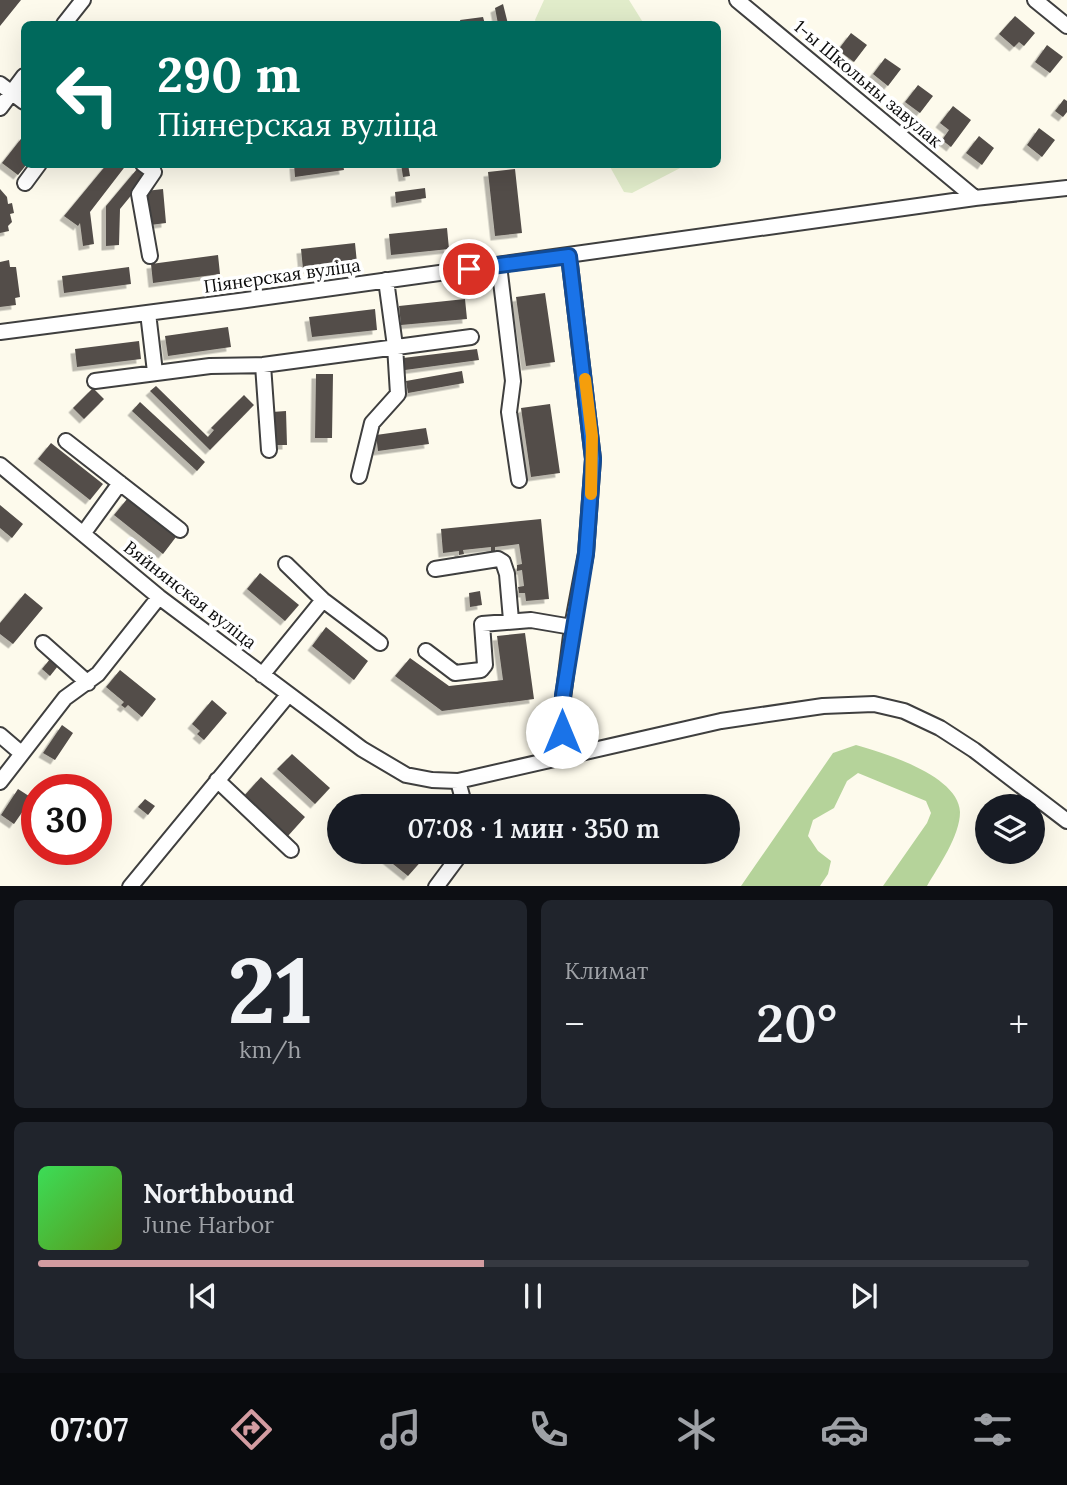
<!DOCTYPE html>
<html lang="ru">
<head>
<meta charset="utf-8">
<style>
	:root { --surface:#171b24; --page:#20242c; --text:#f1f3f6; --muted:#9ea1a6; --line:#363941; --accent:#d39ca1 }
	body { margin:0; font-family:Lora,serif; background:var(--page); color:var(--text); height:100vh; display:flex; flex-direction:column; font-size:26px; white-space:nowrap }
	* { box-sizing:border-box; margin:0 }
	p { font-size:23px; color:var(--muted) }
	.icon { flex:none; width:38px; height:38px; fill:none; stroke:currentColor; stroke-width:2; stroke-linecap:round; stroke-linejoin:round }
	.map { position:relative; height:886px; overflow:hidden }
	.side { display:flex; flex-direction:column; gap:14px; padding:14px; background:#0d0f14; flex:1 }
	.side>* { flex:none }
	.banner { position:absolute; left:21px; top:21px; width:700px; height:147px; border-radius:10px; box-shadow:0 7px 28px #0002; background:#00695c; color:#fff; overflow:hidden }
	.fabs { position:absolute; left:975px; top:794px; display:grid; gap:14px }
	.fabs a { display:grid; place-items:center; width:70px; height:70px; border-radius:50%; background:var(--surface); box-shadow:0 7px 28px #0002; font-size:35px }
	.speed { position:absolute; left:21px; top:774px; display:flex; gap:14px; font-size:35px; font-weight:700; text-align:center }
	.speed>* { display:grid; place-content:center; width:91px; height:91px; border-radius:50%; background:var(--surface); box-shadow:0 7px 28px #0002; line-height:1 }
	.speed .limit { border:10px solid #d22; background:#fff; color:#111 }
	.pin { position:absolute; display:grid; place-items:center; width:60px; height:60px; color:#fff; margin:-30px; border:4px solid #fff; border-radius:50%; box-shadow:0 2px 7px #0007 }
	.me { position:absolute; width:77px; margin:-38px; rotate:0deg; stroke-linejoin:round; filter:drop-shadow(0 0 5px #0008) }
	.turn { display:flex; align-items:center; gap:24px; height:147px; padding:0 21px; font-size:32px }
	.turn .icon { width:91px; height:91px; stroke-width:2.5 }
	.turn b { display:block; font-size:49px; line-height:60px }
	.big { font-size:52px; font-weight:600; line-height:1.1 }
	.side .card { flex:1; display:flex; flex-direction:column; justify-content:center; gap:10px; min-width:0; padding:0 24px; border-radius:10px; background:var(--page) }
	.side .dial { align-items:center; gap:0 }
	.dial b { font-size:91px; line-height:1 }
	.song { display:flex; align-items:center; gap:21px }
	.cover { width:84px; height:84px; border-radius:10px; background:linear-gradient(135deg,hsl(130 70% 55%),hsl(90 70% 35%)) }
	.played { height:7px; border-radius:4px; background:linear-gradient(90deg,var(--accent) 45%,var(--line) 45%) }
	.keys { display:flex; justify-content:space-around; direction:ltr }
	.heat { display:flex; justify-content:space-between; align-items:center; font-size:38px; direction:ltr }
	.side .tiles { flex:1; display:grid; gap:14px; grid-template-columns:1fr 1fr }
	.card:last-child { grid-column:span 2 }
	.trip { position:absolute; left:327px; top:794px; width:413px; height:70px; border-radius:35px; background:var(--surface); box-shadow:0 7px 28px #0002; font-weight:600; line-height:70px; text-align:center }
	.dock { display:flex; height:112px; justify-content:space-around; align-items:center; background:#090b0e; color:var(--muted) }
	.dock .icon { width:49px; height:49px }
	.dock .active { color:var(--accent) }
	.dock b { font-size:32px; color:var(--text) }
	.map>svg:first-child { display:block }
</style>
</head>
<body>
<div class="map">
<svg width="1067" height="887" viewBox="0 0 1067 887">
	<defs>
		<filter id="shadow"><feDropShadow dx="-4.5" dy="4.5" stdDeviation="0" flood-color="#0004"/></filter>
	</defs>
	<rect width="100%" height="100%" fill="#fdfaec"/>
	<path fill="#b5d39a" d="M856,745c29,8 103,31 104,67 0,24 -22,55 -33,74h-44l44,-63 4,-10 -5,-12 -68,-28 -11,8 -13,27 -21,12 -5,16 10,15 13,10 -3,13 -8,12h-79l92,-133z"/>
	<path fill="#e1ecca" d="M544,0h85l15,24h-107l-2,-4z
		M609,165h77l-54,28 -8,-1z"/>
	<path fill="#534d49" filter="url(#shadow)" d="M0,0h21l-21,26z
		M503,4l5,20h-10l-3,-16z
		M1015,16l20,17 -11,13 -5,-4 -5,5 -15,-13z
		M483,17l2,7h-24l-1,-4z
		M851,33l16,12 -13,17 -16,-12z
		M1047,45l16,12 -13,16 -15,-11z
		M885,58l16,11 -13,17 -15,-12z
		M918,85l15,11 -13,17 -15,-11z
		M1064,99l3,2v11l-4,5 -8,-6z
		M953,106l18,14 -20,27 -9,-7 7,-10 -9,-7z
		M1039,128l16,12 -13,17 -15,-12z
		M24,135v29h3l-9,11 -16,-12z
		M979,136l15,12 -12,17 -16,-12z
		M107,164h20l-37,48 4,32 -11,2 -3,-23 -2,3 -14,-10z
		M294,164h49l1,6 -49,7z
		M401,164h7l2,12 -7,1z
		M137,169l10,7 -27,33 -1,36 -13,1v-40z
		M515,169l7,64 -27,3 -7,-64z
		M425,188l1,10 -30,5 -1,-11z
		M0,189l7,8 1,7 4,-1 2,10 -4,1 2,8 -4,4 1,5 -9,2z
		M163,189l3,34 -16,2 -4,-34z
		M447,228l2,21 -58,6 -2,-21z
		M355,243l2,20 -54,6 -2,-20z
		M218,255l2,19 -67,9 -2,-19z
		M9,260l1,7h6l4,30 -5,1 1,7 -16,2v-45z
		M129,267l2,17 -67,9 -2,-17z
		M545,293l10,69 -29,4 -10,-69z
		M465,299l2,20 -66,6 -2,-19z
		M375,309l2,21 -65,7 -3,-20z
		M228,327l3,20 -63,9 -3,-20z
		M139,341l2,18 -64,8 -2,-18z
		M477,349l2,11 -74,10 -2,-12z
		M462,371l2,12 -56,10 -2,-12z
		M316,374h17l-1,64h-17z
		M156,386l52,51 6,-7 -3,-2 33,-33 10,10 -44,45 -60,-59z
		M93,388l11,11 -20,20 -11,-11z
		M140,402l65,60 -8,9 -65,-60z
		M550,404l10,69 -29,4 -10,-69z
		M286,411l1,34h-13l-2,-33z
		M426,428l3,16 -51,7 -2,-16z
		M51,443l52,41 -13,16 -52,-41z
		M127,499l49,38 -13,17 -49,-39z
		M0,505l23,19 -11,14 -12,-10z
		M541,519l8,80 -23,2 -1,-8h-6l-1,-6 6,-1 -2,-16 -5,1v-6l5,-1 -3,-20 -24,3v5h-4v-5l-28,3 1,4 -5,1v-4l-16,2 -2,-24z
		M260,573l39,32 -14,16 -38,-32z
		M480,591l2,14 -12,2 -1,-14z
		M25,593l18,15 -30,36 -13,-10v-11z
		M326,627l42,34 -14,19 -42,-34z
		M525,633l9,66 -92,12 -47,-35 15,-18 39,28 54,-6 -6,-44z
		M50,659l8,7 -8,10 -8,-7z
		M120,670l36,29 -14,18 -14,-12 -3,3 -4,-3 3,-3 -18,-15z
		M212,700l15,13 -23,27 -7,-6 3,-3 -8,-7z
		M62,725l11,8 -18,27 -12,-7z
		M292,754l38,34 -15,16 -38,-35z
		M261,777l44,40 -18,20 -44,-40z
		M18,789l14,9 -18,26 -13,-9z
		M145,799l10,7 -7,9 -10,-8z
		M378,852h39l7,6 -16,18z"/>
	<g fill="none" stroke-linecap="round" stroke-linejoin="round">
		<defs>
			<path id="minor" d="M737,0l238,198
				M1035,0l32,26
				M64,24l19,-24
				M0,84l24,18
				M0,108l24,-32
				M143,164l11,8 -15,22 11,62
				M25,183l14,-19
				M499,265l14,116 -4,31 10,68
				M148,313l7,59
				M0,332l239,-31 736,-103 92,-10
				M263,365l6,85
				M95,381l115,-15 53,-1 208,-28
				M66,441l114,89
				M0,465l159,132 203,152 44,26 26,5 26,1 263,-60 102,-15 51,-2 30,7 36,17 34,22 93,71
				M359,476l13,-53 26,-29 -3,-48 -9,-66
				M83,534l37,-51
				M286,564l37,36 57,43
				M435,569l63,-10 5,3 4,12 4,46
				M43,643l45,40
				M426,651l29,22 26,-3 4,-5 -3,-41 49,-4 41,7
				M262,675l61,-75
				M0,735l21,18
				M566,757l-4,-50 10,-80 14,-74 7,-94 -24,-203
				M217,780l74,70
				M458,781l7,26
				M0,782l65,-84 33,-24 61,-77
				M130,887l158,-192
				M436,887l26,-35"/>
		</defs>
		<use href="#minor" stroke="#3f3f3f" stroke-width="18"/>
		<use href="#minor" stroke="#fff" stroke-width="14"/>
	</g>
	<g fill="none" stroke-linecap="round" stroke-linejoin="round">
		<defs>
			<path id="route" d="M469,269l100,-13 24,203 -7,95 -23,141 -1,37"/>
		</defs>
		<use href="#route" stroke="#114b97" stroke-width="18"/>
		<use href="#route" stroke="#1a73e8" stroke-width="12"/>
		<path stroke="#f59e0b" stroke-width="12" d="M585,379l7,57 -1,58"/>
	</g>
	<g text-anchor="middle" stroke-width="7" stroke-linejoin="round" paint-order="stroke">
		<g font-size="18" fill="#0c0c0c" stroke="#fff">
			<text transform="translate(868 84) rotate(40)" y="6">1-ы Школьны завулак</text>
			<text transform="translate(282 276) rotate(-8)" y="6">Піянерская вуліца</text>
			<text transform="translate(190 595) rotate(38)" y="6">Вяйнянская вуліца</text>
		</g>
	</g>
</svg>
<div class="fabs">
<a><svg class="icon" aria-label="layers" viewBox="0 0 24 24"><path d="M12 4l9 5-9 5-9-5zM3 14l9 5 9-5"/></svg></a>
</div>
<div class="speed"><div class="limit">30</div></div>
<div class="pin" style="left:469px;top:269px;background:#d93025"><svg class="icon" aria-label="arrive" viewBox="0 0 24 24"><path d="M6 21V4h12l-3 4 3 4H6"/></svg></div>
<svg class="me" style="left:562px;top:732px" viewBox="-20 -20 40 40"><circle r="19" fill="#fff"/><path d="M0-13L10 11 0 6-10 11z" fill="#1a73e8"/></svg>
<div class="trip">07:08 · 1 мин · 350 m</div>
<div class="banner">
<div class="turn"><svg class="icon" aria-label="left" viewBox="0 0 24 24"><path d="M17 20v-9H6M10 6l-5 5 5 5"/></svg><div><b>290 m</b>Піянерская вуліца</div></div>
</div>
</div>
<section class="side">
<div class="tiles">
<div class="card dial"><b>21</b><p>km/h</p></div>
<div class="card"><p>Климат</p>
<div class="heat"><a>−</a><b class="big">20°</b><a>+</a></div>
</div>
<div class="card">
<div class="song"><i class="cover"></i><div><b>Northbound</b><p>June Harbor</p></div></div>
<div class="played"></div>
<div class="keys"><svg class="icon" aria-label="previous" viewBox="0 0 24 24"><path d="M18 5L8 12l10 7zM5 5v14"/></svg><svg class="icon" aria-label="pause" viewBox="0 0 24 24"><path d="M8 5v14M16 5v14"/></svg><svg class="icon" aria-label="next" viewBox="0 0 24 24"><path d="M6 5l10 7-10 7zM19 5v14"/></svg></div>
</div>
</div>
</section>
<nav class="dock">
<b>07:07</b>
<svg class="icon active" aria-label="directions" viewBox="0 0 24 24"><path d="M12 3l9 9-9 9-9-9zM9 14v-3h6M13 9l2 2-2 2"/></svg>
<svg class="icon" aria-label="music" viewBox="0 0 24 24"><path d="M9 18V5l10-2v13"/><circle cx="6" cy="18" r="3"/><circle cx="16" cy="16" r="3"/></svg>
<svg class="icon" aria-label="phone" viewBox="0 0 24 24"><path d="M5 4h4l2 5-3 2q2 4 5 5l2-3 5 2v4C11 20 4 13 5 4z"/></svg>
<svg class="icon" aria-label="climate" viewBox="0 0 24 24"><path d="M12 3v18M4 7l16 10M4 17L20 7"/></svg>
<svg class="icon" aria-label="car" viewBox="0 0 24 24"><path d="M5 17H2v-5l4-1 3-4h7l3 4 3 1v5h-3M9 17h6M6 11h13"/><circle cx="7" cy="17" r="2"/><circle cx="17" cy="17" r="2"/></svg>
<svg class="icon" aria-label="filters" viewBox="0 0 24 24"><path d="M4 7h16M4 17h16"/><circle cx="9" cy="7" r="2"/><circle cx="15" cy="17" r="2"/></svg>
</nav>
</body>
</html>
